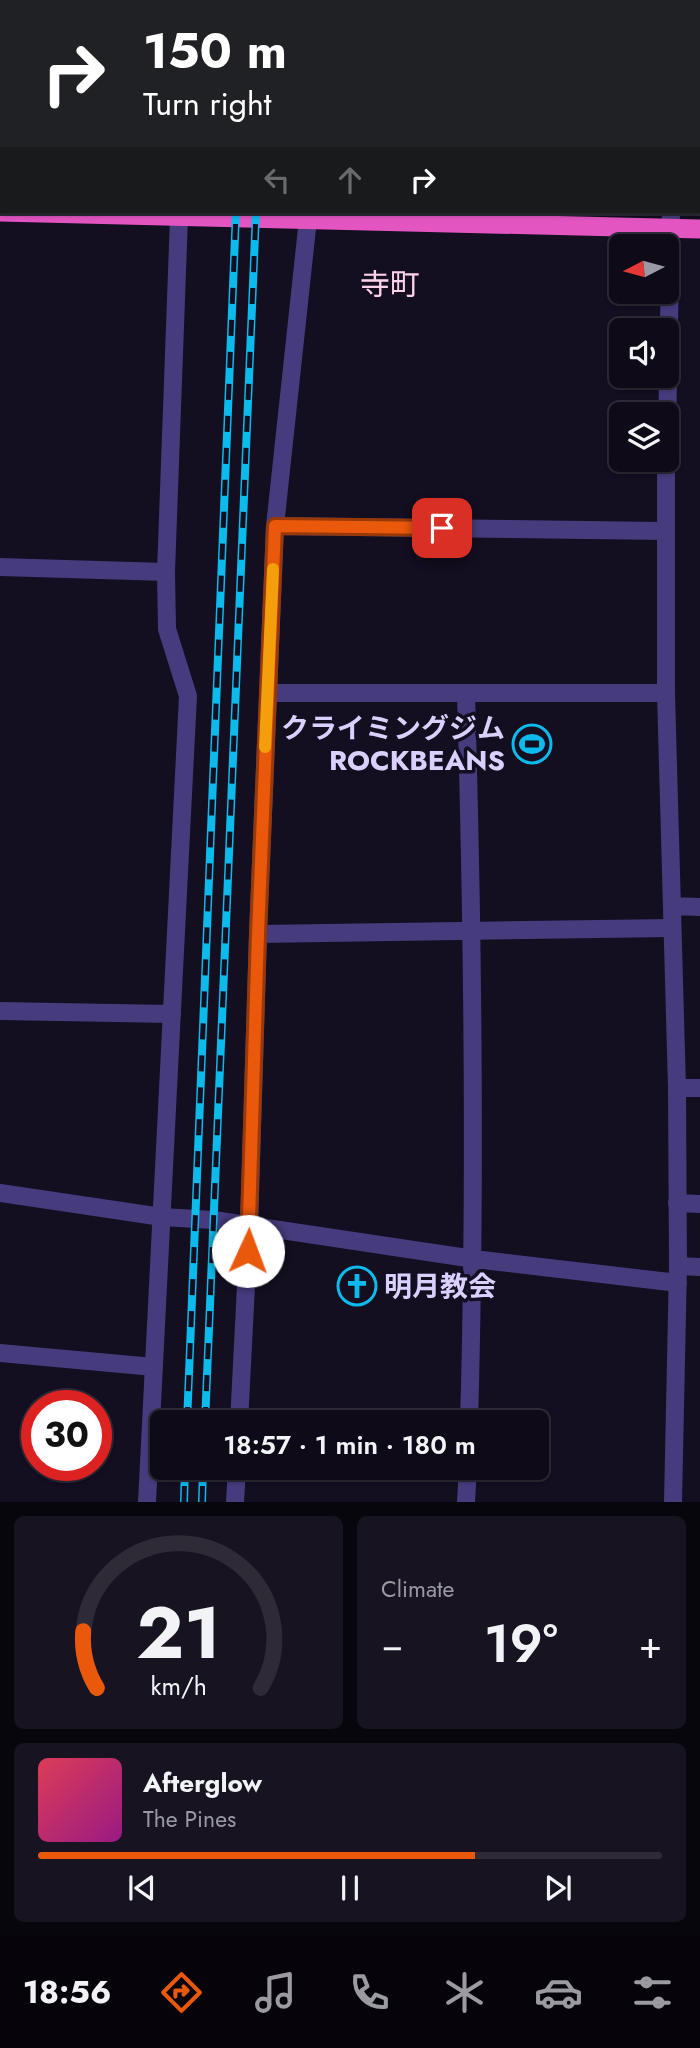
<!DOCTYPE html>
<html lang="en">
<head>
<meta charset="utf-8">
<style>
	:root { --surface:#0e0a18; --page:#171321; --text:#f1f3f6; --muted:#9b9aa2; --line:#2e2b37; --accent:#ea580c }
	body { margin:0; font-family:Jost,"Noto Sans JP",sans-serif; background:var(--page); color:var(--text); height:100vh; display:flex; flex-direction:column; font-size:26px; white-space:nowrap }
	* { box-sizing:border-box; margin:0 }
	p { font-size:23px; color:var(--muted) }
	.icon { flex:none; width:38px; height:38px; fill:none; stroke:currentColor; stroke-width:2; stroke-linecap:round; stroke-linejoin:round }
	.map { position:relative; height:1502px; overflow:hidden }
	.panel { display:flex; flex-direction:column; gap:14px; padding:14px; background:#08060d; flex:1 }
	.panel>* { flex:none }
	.top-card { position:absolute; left:0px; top:0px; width:700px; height:214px; box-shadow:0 2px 5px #0004,0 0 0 2px var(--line); background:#202124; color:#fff; overflow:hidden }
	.needle { width:46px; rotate:264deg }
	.fabs { position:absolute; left:609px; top:234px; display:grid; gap:14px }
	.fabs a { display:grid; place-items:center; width:70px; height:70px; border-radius:10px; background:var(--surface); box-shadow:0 2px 5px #0004,0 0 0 2px var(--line); font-size:35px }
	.speed { position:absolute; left:21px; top:1390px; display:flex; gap:14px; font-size:35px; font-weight:700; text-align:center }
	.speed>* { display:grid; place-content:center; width:91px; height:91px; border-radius:50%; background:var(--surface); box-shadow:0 2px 5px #0004,0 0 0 2px var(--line); line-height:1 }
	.speed .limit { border:10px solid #d22; background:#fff; color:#111 }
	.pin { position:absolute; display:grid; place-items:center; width:60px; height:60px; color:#fff; margin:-30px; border-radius:14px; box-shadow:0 4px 10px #0006 }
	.me { position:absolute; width:77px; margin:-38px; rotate:2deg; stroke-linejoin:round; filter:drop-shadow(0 0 5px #0008) }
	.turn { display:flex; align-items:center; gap:24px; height:147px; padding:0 28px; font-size:32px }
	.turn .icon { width:91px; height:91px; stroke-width:2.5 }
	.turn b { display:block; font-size:49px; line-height:60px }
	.lanes { display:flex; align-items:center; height:66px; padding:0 28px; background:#0003; justify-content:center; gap:35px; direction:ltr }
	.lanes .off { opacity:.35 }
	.big { font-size:52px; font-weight:600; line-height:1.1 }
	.panel .tile { flex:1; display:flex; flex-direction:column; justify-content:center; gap:10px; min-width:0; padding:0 24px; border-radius:10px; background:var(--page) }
	.panel .dial { align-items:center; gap:0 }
	.dial svg { height:182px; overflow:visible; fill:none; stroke:var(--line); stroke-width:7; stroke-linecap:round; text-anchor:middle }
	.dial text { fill:var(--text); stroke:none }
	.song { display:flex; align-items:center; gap:21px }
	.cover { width:84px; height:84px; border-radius:10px; background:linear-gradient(135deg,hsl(350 70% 55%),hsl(310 70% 35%)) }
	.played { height:7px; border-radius:4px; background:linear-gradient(90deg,var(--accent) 70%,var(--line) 70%) }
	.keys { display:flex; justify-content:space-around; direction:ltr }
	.heat { display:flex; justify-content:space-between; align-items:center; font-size:38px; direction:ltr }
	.panel .tiles { flex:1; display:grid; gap:14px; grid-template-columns:1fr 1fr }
	.tile:last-child { grid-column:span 2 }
	.trip { position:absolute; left:150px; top:1410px; width:399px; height:70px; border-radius:10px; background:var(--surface); box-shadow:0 2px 5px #0004,0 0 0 2px var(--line); font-weight:600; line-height:70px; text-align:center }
	.tabs { display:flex; height:112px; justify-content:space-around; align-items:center; background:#06040a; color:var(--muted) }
	.tabs .icon { width:49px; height:49px }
	.tabs .current { color:var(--accent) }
	.tabs b { font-size:32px; color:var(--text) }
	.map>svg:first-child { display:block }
</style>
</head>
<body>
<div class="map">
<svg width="700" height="1502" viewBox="0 0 700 1502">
	<rect width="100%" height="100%" fill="#130e20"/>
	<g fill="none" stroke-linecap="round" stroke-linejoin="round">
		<path stroke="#34a5ac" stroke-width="4.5" stroke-dasharray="3.5 5" stroke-linecap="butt" d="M95,0v2"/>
		<path stroke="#463b7d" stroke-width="18" d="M258,934l413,-6
			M0,1011l172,3
			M677,1203l23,1
			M678,1266l22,1
			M0,1353l154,14"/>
		<path stroke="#463b7d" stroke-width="18" d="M669,0v2
			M381,2v-2
			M667,435l4,-223
			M666,460v233l11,395 1,178 -5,236
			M275,526l390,5
			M0,567l166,5
			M268,693h398
			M466,694c7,243 10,486 3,729
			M672,906l28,1
			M677,1088h23
			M0,1193l162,24 52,3 260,39 204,24
			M239,1423l10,-196 9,-293 17,-408 33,-307
			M147,1502l41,-806 -21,-67 -1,-57 13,-355
			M235,1502l2,-34
			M466,1502l2,-34"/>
		<path stroke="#e356c2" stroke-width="19" d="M0,212l700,17"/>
		<defs>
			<path id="rail" d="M250,2v-2
				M269,2v-2
				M187,1423l49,-1211
				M205,1423l51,-1211
				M184,1502l1,-34
				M202,1502l1,-34"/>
		</defs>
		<use href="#rail" stroke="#0cbaec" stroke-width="8"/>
		<use href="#rail" stroke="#130e20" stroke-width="5" stroke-dasharray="16" stroke-linecap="butt"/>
	</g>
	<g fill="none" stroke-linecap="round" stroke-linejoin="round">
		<defs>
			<path id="route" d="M248,1251l10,-317 17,-408 167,2"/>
		</defs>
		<use href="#route" stroke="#983908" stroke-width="18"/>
		<use href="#route" stroke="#ea580c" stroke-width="12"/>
		<path stroke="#f59e0b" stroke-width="12" d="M265,747l8,-178"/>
	</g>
	<defs>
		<symbol id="stadium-ring" viewBox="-11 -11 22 22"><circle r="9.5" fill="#130e20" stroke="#0cbaec" stroke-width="1.5"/><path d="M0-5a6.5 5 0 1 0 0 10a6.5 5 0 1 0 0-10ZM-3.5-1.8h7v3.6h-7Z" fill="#0cbaec"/></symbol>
		<symbol id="church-ring" viewBox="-11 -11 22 22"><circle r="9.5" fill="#130e20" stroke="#0cbaec" stroke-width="1.5"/><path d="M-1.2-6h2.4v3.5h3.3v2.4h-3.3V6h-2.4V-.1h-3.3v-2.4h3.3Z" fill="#0cbaec"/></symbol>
	</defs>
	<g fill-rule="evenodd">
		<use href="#stadium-ring" x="510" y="722" width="44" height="44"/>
		<use href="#church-ring" x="335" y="1264" width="44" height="44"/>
	</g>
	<g text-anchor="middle" stroke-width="7" stroke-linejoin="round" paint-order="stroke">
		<g font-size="28" font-weight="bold" fill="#dacffd" stroke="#130e20" text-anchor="end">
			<text x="505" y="738">クライミングジム<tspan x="505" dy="32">ROCKBEANS</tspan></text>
			<text x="384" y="1296" text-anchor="start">明月教会</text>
		</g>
		<g font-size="30" fill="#fdd1e8" stroke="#130e20">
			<text x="390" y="295">寺町</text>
		</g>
	</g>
</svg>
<div class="fabs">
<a><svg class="needle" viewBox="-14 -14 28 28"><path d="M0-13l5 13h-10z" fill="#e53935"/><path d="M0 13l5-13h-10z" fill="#9b9aa2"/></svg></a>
<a><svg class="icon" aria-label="sound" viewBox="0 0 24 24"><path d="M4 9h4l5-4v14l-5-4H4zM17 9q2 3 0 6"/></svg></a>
<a><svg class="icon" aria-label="layers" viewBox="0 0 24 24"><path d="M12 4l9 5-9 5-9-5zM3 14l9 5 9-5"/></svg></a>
</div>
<div class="speed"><div class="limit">30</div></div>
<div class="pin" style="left:442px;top:528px;background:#d93025"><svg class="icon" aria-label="arrive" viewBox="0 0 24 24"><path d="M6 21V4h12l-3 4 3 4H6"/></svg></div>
<svg class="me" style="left:248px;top:1251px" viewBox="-20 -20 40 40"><circle r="19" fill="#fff"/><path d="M0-13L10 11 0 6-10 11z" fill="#ea580c"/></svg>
<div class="trip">18:57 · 1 min · 180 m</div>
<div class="top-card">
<div class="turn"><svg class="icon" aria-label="right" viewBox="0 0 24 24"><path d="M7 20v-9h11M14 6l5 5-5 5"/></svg><div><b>150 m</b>Turn right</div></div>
<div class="lanes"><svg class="icon off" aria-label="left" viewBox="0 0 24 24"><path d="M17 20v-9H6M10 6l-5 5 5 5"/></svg><svg class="icon off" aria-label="ahead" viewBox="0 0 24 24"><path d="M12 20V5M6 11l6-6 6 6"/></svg><svg class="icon" aria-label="right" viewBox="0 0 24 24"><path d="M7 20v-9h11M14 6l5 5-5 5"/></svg></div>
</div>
</div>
<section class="panel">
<div class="tiles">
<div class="tile dial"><svg viewBox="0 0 100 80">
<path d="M14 69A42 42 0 1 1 86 69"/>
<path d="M14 69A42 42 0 0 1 8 44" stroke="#ea580c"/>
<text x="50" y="56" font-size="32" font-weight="700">21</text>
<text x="50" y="72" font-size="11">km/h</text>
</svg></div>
<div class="tile"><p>Climate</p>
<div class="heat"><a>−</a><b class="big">19°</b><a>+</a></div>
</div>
<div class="tile">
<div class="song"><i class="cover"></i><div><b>Afterglow</b><p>The Pines</p></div></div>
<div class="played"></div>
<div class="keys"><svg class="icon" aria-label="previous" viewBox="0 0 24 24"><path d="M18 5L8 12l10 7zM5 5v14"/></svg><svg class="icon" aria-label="pause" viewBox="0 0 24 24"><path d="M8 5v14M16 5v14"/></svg><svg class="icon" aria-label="next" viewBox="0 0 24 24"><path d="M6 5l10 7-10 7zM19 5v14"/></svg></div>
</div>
</div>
</section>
<nav class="tabs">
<b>18:56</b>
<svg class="icon current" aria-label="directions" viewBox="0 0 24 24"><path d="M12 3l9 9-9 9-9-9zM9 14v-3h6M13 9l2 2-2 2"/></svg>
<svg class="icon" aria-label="music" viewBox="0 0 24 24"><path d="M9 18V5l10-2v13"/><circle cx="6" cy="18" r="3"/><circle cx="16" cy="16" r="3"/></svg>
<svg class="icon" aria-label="phone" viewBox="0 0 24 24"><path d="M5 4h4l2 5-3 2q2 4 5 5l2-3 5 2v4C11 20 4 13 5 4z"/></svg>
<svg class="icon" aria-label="climate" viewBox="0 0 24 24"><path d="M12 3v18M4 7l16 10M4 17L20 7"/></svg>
<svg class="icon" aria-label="car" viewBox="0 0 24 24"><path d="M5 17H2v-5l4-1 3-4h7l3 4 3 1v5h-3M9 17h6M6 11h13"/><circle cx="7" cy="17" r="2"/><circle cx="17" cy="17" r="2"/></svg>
<svg class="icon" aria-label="filters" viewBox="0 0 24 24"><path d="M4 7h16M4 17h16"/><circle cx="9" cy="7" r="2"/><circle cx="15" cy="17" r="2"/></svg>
</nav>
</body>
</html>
